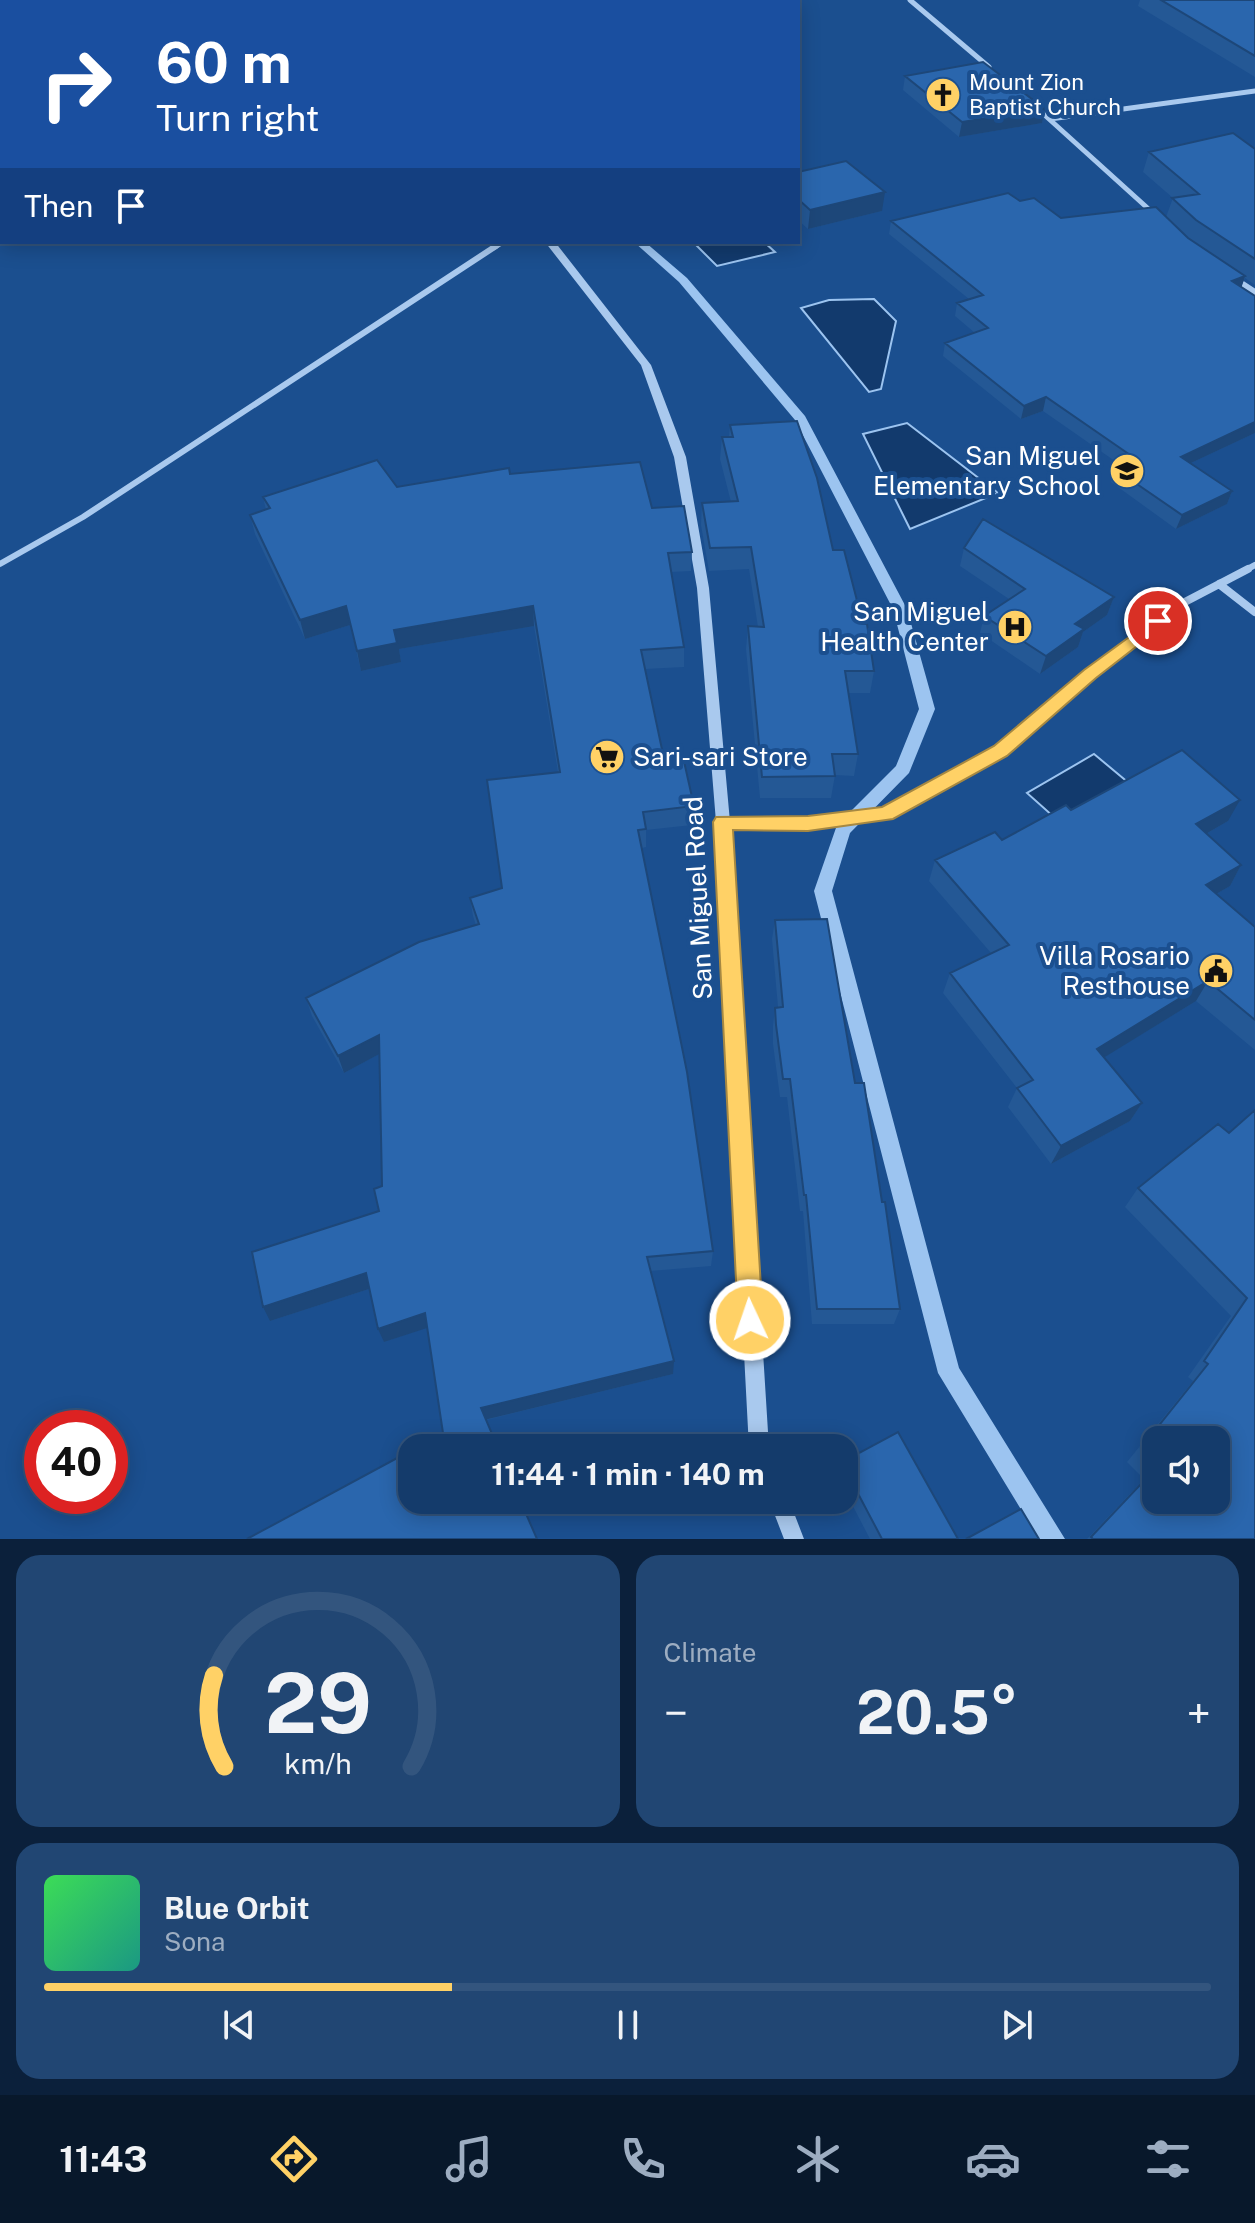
<!DOCTYPE html>
<html lang="en">
<head>
<meta charset="utf-8">
<style>
	:root { --surface:#143b6b; --page:#214673; --text:#f1f3f6; --muted:#9dadc1; --line:#33557e; --accent:#ffd166 }
	body { margin:0; font-family:"Public Sans",sans-serif; background:var(--page); color:var(--text); height:100vh; display:flex; flex-direction:column; font-size:30px; white-space:nowrap }
	* { box-sizing:border-box; margin:0 }
	p { font-size:26px; color:var(--muted) }
	.icon { flex:none; width:44px; height:44px; fill:none; stroke:currentColor; stroke-width:2; stroke-linecap:round; stroke-linejoin:round }
	.map { position:relative; height:1539px; overflow:hidden }
	.side { display:flex; flex-direction:column; gap:16px; padding:16px; background:#0b203b; flex:1 }
	.side>* { flex:none }
	.guide { position:absolute; left:0px; top:0px; width:800px; height:244px; box-shadow:0 4px 20px #0003,0 0 0 2px var(--line); background:#1a4fa0; color:#fff; overflow:hidden }
	.tools { position:absolute; left:1142px; top:1426px; display:grid; gap:16px }
	.tools a { display:grid; place-items:center; width:88px; height:88px; border-radius:16px; background:var(--surface); box-shadow:0 4px 20px #0003,0 0 0 2px var(--line); font-size:40px }
	.speed { position:absolute; left:24px; top:1410px; display:flex; gap:16px; font-size:40px; font-weight:700; text-align:center }
	.speed>* { display:grid; place-content:center; width:104px; height:104px; border-radius:50%; background:var(--surface); box-shadow:0 4px 20px #0003,0 0 0 2px var(--line); line-height:1 }
	.speed .limit { border:12px solid #d22; background:#fff; color:#111 }
	.pin { position:absolute; display:grid; place-items:center; width:68px; height:68px; color:#fff; margin:-34px; border:4px solid #fff; border-radius:50%; box-shadow:0 2px 8px #0007 }
	.me { position:absolute; width:88px; margin:-44px; rotate:357deg; stroke-linejoin:round; filter:drop-shadow(0 0 6px #0008) }
	.turn { display:flex; align-items:center; gap:28px; height:168px; padding:0 24px; font-size:36px }
	.turn .icon { width:104px; height:104px; stroke-width:2.5 }
	.turn b { display:block; font-size:56px; line-height:68px }
	.then { display:flex; align-items:center; height:76px; padding:0 24px; background:#0003; gap:16px; font-size:30px }
	.big { font-size:60px; font-weight:700; line-height:1.1 }
	.side .widget { flex:1; display:flex; flex-direction:column; justify-content:center; gap:12px; min-width:0; padding:0 28px; border-radius:24px; background:var(--page) }
	.side .dial { align-items:center; gap:0 }
	.dial svg { height:208px; overflow:visible; fill:none; stroke:var(--line); stroke-width:7; stroke-linecap:round; text-anchor:middle }
	.dial text { fill:var(--text); stroke:none }
	.song { display:flex; align-items:center; gap:24px }
	.cover { width:96px; height:96px; border-radius:12px; background:linear-gradient(135deg,hsl(130 70% 55%),hsl(170 70% 35%)) }
	.played { height:8px; border-radius:4px; background:linear-gradient(90deg,var(--accent) 35%,var(--line) 35%) }
	.keys { display:flex; justify-content:space-around; direction:ltr }
	.heat { display:flex; justify-content:space-between; align-items:center; font-size:44px; direction:ltr }
	.side .tiles { flex:1; display:grid; gap:16px; grid-template-columns:1fr 1fr }
	.widget:last-child { grid-column:span 2 }
	.trip { position:absolute; left:398px; top:1434px; width:460px; height:80px; border-radius:24px; background:var(--surface); box-shadow:0 4px 20px #0003,0 0 0 2px var(--line); font-weight:700; line-height:80px; text-align:center }
	.dock { display:flex; height:128px; justify-content:space-around; align-items:center; background:#08182b; color:var(--muted) }
	.dock .icon { width:56px; height:56px }
	.dock .selected { color:var(--accent) }
	.dock b { font-size:36px; color:var(--text) }
	.map>svg:first-child { display:block }
</style>
</head>
<body>
<div class="map">
<svg width="1255" height="1539" viewBox="0 0 1255 1539">
	<rect width="100%" height="100%" fill="#1b4f8f"/>
	<path fill="#123a6d" stroke="#9cc4f0" stroke-width="2" d="M764,242l11,10 -58,14 -23,-23z
		M874,299l22,22 -15,68 -12,3 -68,-84 28,-8z
		M907,423l91,70 -88,36 -47,-95z
		M1094,754l36,30 -38,67 -65,-58z"/>
	<g fill="none" stroke-linecap="round" stroke-linejoin="round">
		<path fill="#9cc4f0" fill-rule="evenodd" d="M92,0h20l2,2h-20z
			M634,242h11l42,36 118,138 102,193 28,100 -26,64 -59,60 -18,58 127,477 106,171h-26l-101,-166 -124,-482 23,-66 59,-59 23,-57 -26,-100 -98,-189 -116,-138z"/>
		<path stroke="#a9c9ee" stroke-width="5" d="M910,0l79,67
			M1038,109l115,104
			M1050,119l205,-28
			M493,248l10,-6"/>
		<path stroke="#a9c9ee" stroke-width="6" d="M1235,279l20,13
			M0,564l83,-47 413,-271
			M1244,571l11,-6"/>
		<path stroke="#a9c9ee" stroke-width="8" d="M1219,584l36,28
			M723,822l85,1 78,-9 114,-63 90,-77 91,-70 67,-35"/>
		<path fill="#a9c9ee" fill-rule="evenodd" d="M0,21h2v4h-2z
			M545,242h10l96,123 35,92 23,131 21,234 39,626h-20l-33,-626 -19,-234 -23,-131 -33,-92z
			M769,1500h20l15,39h-20z"/>
	</g>
	<path fill="#245895" fill-rule="evenodd" d="M1140,0h115v77l-117,-71z
		M905,76l140,33 -3,14 -83,14 -56,-47z
		M1255,149v136l-10,-7 -4,9 14,146 -64,30 41,28 -5,13 -51,25 -65,-47 4,-13 7,-3 -79,-55 -22,8 -78,-63 2,-13 30,-10 -20,-17 2,-13 12,-4 -80,-65 2,-13 129,-20 41,17 105,-1 7,-19 -30,-26 6,-20z
		M798,172l84,39 -74,18 -10,-9z
		M730,425l103,125 41,121 -4,22h-21l9,61 -4,22 -19,-1 -4,23h-71l-14,-149 2,-23 10,1 -9,-58 -40,2 -8,-46 1,-22 29,-1 -11,-43 2,-22h7z
		M510,474l142,34 40,44 -1,19 -20,1 13,75v20l-39,2 19,90 30,47 -2,19 -46,5v17l-4,1 71,403 -2,15 -61,5 23,103 -187,46 -43,13 -15,-106 -44,15 -15,-53 -99,32 109,-110 3,-25 -3,-132 -35,19 -32,-57 -6,-18 170,-73 -3,-9 -3,-18 32,-10 56,-116 -24,-146 -135,23 2,13 -40,9 -11,-46 -45,14 -50,-105 -5,-19 16,-5 -3,-13 134,-10z
		M964,548l150,49 -7,18 -24,17 -5,15 -38,27 -60,-41 4,-17 25,-17 -49,-33z
		M1071,810l157,11 -22,13 35,31 -11,21 -14,8 39,33v123l-59,-49 -92,56 38,46 -12,18 -79,43 -43,-57 9,-19 -74,-95 7,-20 41,-20 -62,-72 6,-21 67,-20z
		M775,920l80,163 27,119 18,107 -6,15h-82l-9,-113h-3l-13,-114h-7l-7,-53v-18l2,-18 3,-1 -6,-68z
		M1255,1110v429h-168l57,-60 -17,-17 66,-81 -5,-4 43,-61 -106,-109 13,-19 91,-55zM1156,1440l60,60h-60z
		M844,1461l114,78h-88l-26,-50z"/>
	<path fill="#1d4779" d="M1045,109l-3,14 -83,14 3,-15z
		M885,192l-3,19 -74,18 2,-19z
		M1245,276l-4,13 -9,-8z
		M1046,397l-3,14 -22,8 3,-13z
		M1255,422v11l-79,37 5,-13z
		M1232,491l-5,13 -51,25 6,-14z
		M1114,597l-7,18 -24,17 -5,15 -38,27 6,-18 29,-32z
		M346,606l4,19 -45,14 -5,-19z
		M533,606l1,20 -135,23 2,13 -40,9 -4,-20 37,-21z
		M1240,800l-12,21 -43,25 11,-22z
		M1241,865l-11,21 -35,20 11,-21z
		M1208,981l-12,20 -109,67 10,-19z
		M379,1035l4,17 -39,21 -6,-17z
		M1142,1103l-12,18 -79,43 10,-18z
		M366,1273l6,15 -102,33 -7,-14z
		M425,1313l5,14 -46,15 -6,-13z
		M674,1361l-1,13 -189,46 -3,-12z"/>
	<path fill="#2a66ad" stroke="#1d4779" stroke-width="2" d="M1161,0h94v56z
		M983,62l62,47 -83,13 -57,-46z
		M1233,133l22,16v110l-59,-39 -24,-22 27,-4 -50,-42z
		M846,161l39,31 -75,18 -12,-11v-27z
		M1008,193l12,8 14,-3 27,20 95,-11 32,31 57,38 -13,5 23,15v126l-74,35 51,34 -50,24 -67,-46 21,-10 -90,-62 -22,9 -79,-63 43,-15 -31,-25 26,-8 -92,-74z
		M797,421l20,57 16,72h11l19,74h4l7,47h-29l13,83h-26l3,22 -73,1 -14,-151 16,1 -13,-80 -41,1 -8,-45 36,-2 -16,-64h11l-3,-12z
		M377,460l20,27 112,-19 1,6 130,-12 12,46 32,-2 8,46 -24,1 16,94 -43,3 23,109 19,-2 11,49 -51,6 3,17 -8,1 49,242 26,179 -66,6 27,104 -193,47 17,40h-82l27,-15 -18,-120 -47,16 -12,-56 -103,34 -11,-55 127,-41 -5,-22 8,-3 -3,-151 -41,21 -32,-58 113,-56 60,-18 -9,-26 32,-10 -15,-108 73,-8 -27,-166 -139,24 3,13 -40,8 -11,-45 -46,14 -50,-105 20,-7 -7,-11z
		M983,519l131,78 -39,27 9,5 -38,27 -62,-40 41,-27 -61,-41z
		M1182,750l58,50 -44,24 45,41 -35,20 49,42v93l-47,-39 -111,68 45,54 -81,43 -44,-58 16,-8 -83,-107 59,-28 -74,-85 60,-28 7,8 64,-35 5,5z
		M827,919l28,164h9l18,119h3l15,107h-83l-11,-114h-2l-14,-116h-7l-7,-54 -1,-17 8,-1 -8,-87z
		M1255,1110v429h-162l-2,-2 65,-69v32h60v-60h-60v22l-15,-14 67,-84 -4,-3 43,-63 -109,-110 80,-64 11,9z
		M898,1432l60,107h-76l-38,-72v-6z
		M412,1450v50h108l17,39h-290z
		M1021,1509l18,30h-73z"/>
	<path fill="#ffd166" stroke="#a68842" stroke-width="2" d="M1158,616l8,5 -2,4 -68,53 -89,78 -114,63 -85,12 -75,-1 30,490 -4,8 -9,4 -8,-4 -4,-8 -25,-498 3,-5 92,-1 74,-9 112,-61 90,-76z"/>
	<defs>
		<symbol id="church-disc" viewBox="-11 -11 22 22"><circle r="9.5" fill="#ffd166" stroke="#1b4f8f"/><path d="M-1.2-6h2.4v3.5h3.3v2.4h-3.3V6h-2.4V-.1h-3.3v-2.4h3.3Z" fill="#111"/></symbol>
		<symbol id="school-disc" viewBox="-11 -11 22 22"><circle r="9.5" fill="#ffd166" stroke="#1b4f8f"/><path d="M0-5L7-2L0 1L-7-2ZM-4 1L0 2.5L4 1V4Q0 6-4 4Z" fill="#111"/></symbol>
		<symbol id="hospital-disc" viewBox="-11 -11 22 22"><circle r="9.5" fill="#ffd166" stroke="#1b4f8f"/><path d="M-5-5h3v3.5h4V-5h3V5h-3V1.5h-4V5h-3Z" fill="#111"/></symbol>
		<symbol id="supermarket-disc" viewBox="-11 -11 22 22"><circle r="9.5" fill="#ffd166" stroke="#1b4f8f"/><path d="M-6-5.5h2.5l.6 2H6L4.5 2H-2.5L-4.4-4H-6ZM-1.5 3.2a1.3 1.3 0 1 0 .1 0ZM3 3.2a1.3 1.3 0 1 0 .1 0Z" fill="#111"/></symbol>
		<symbol id="civic-disc" viewBox="-11 -11 22 22"><circle r="9.5" fill="#ffd166" stroke="#1b4f8f"/><path d="M-.6-6.5H3V-4.5H.6V-3L4-1V1h2V6H-6V1h2V-1L-.6-3ZM-1.2 2.5V6h2.4V2.5Z" fill="#111"/></symbol>
	</defs>
	<g fill-rule="evenodd">
		<use href="#church-disc" x="923" y="75" width="40" height="40"/>
		<use href="#school-disc" x="1107" y="451" width="40" height="40"/>
		<use href="#hospital-disc" x="995" y="607" width="40" height="40"/>
		<use href="#supermarket-disc" x="587" y="737" width="40" height="40"/>
		<use href="#civic-disc" x="1196" y="951" width="40" height="40"/>
	</g>
	<g text-anchor="middle" stroke-width="8" stroke-linejoin="round" paint-order="stroke">
		<g font-size="22" fill="#fff" stroke="#1b4f8f" text-anchor="start">
			<text x="969" y="90">Mount Zion<tspan x="969" dy="25">Baptist Church</tspan></text>
		</g>
		<g font-size="26" fill="#fff" stroke="#1b4f8f" text-anchor="end">
			<text x="1101" y="465">San Miguel<tspan x="1101" dy="30">Elementary School</tspan></text>
			<text x="989" y="621">San Miguel<tspan x="989" dy="30">Health Center</tspan></text>
			<text x="633" y="766" text-anchor="start">Sari-sari Store</text>
			<text x="1190" y="965">Villa Rosario<tspan x="1190" dy="30">Resthouse</tspan></text>
		</g>
		<g font-size="26" fill="#fff" stroke="#1b4f8f">
			<text transform="translate(698 898) rotate(-93)" y="9">San Miguel Road</text>
		</g>
	</g>
</svg>
<div class="tools">
<a><svg class="icon" aria-label="sound" viewBox="0 0 24 24"><path d="M4 9h4l5-4v14l-5-4H4zM17 9q2 3 0 6"/></svg></a>
</div>
<div class="speed"><div class="limit">40</div></div>
<div class="pin" style="left:1158px;top:621px;background:#d93025"><svg class="icon" aria-label="arrive" viewBox="0 0 24 24"><path d="M6 21V4h12l-3 4 3 4H6"/></svg></div>
<svg class="me" style="left:750px;top:1320px" viewBox="-20 -20 40 40"><circle r="17" fill="#ffd166" stroke="#fff" stroke-width="3"/><path d="M0-11L8 9 0 5-8 9z" fill="#fff"/></svg>
<div class="trip">11:44 · 1 min · 140 m</div>
<div class="guide">
<div class="turn"><svg class="icon" aria-label="right" viewBox="0 0 24 24"><path d="M7 20v-9h11M14 6l5 5-5 5"/></svg><div><b>60 m</b>Turn right</div></div>
<div class="then">Then<svg class="icon" aria-label="arrive" viewBox="0 0 24 24"><path d="M6 21V4h12l-3 4 3 4H6"/></svg></div>
</div>
</div>
<section class="side">
<div class="tiles">
<div class="widget dial"><svg viewBox="0 0 100 80">
<path d="M14 69A42 42 0 1 1 86 69"/>
<path d="M14 69A42 42 0 0 1 10 34" stroke="#ffd166"/>
<text x="50" y="56" font-size="32" font-weight="700">29</text>
<text x="50" y="72" font-size="11">km/h</text>
</svg></div>
<div class="widget"><p>Climate</p>
<div class="heat"><a>−</a><b class="big">20.5°</b><a>+</a></div>
</div>
<div class="widget">
<div class="song"><i class="cover"></i><div><b>Blue Orbit</b><p>Sona</p></div></div>
<div class="played"></div>
<div class="keys"><svg class="icon" aria-label="previous" viewBox="0 0 24 24"><path d="M18 5L8 12l10 7zM5 5v14"/></svg><svg class="icon" aria-label="pause" viewBox="0 0 24 24"><path d="M8 5v14M16 5v14"/></svg><svg class="icon" aria-label="next" viewBox="0 0 24 24"><path d="M6 5l10 7-10 7zM19 5v14"/></svg></div>
</div>
</div>
</section>
<nav class="dock">
<b>11:43</b>
<svg class="icon selected" aria-label="directions" viewBox="0 0 24 24"><path d="M12 3l9 9-9 9-9-9zM9 14v-3h6M13 9l2 2-2 2"/></svg>
<svg class="icon" aria-label="music" viewBox="0 0 24 24"><path d="M9 18V5l10-2v13"/><circle cx="6" cy="18" r="3"/><circle cx="16" cy="16" r="3"/></svg>
<svg class="icon" aria-label="phone" viewBox="0 0 24 24"><path d="M5 4h4l2 5-3 2q2 4 5 5l2-3 5 2v4C11 20 4 13 5 4z"/></svg>
<svg class="icon" aria-label="climate" viewBox="0 0 24 24"><path d="M12 3v18M4 7l16 10M4 17L20 7"/></svg>
<svg class="icon" aria-label="car" viewBox="0 0 24 24"><path d="M5 17H2v-5l4-1 3-4h7l3 4 3 1v5h-3M9 17h6M6 11h13"/><circle cx="7" cy="17" r="2"/><circle cx="17" cy="17" r="2"/></svg>
<svg class="icon" aria-label="filters" viewBox="0 0 24 24"><path d="M4 7h16M4 17h16"/><circle cx="9" cy="7" r="2"/><circle cx="15" cy="17" r="2"/></svg>
</nav>
</body>
</html>
